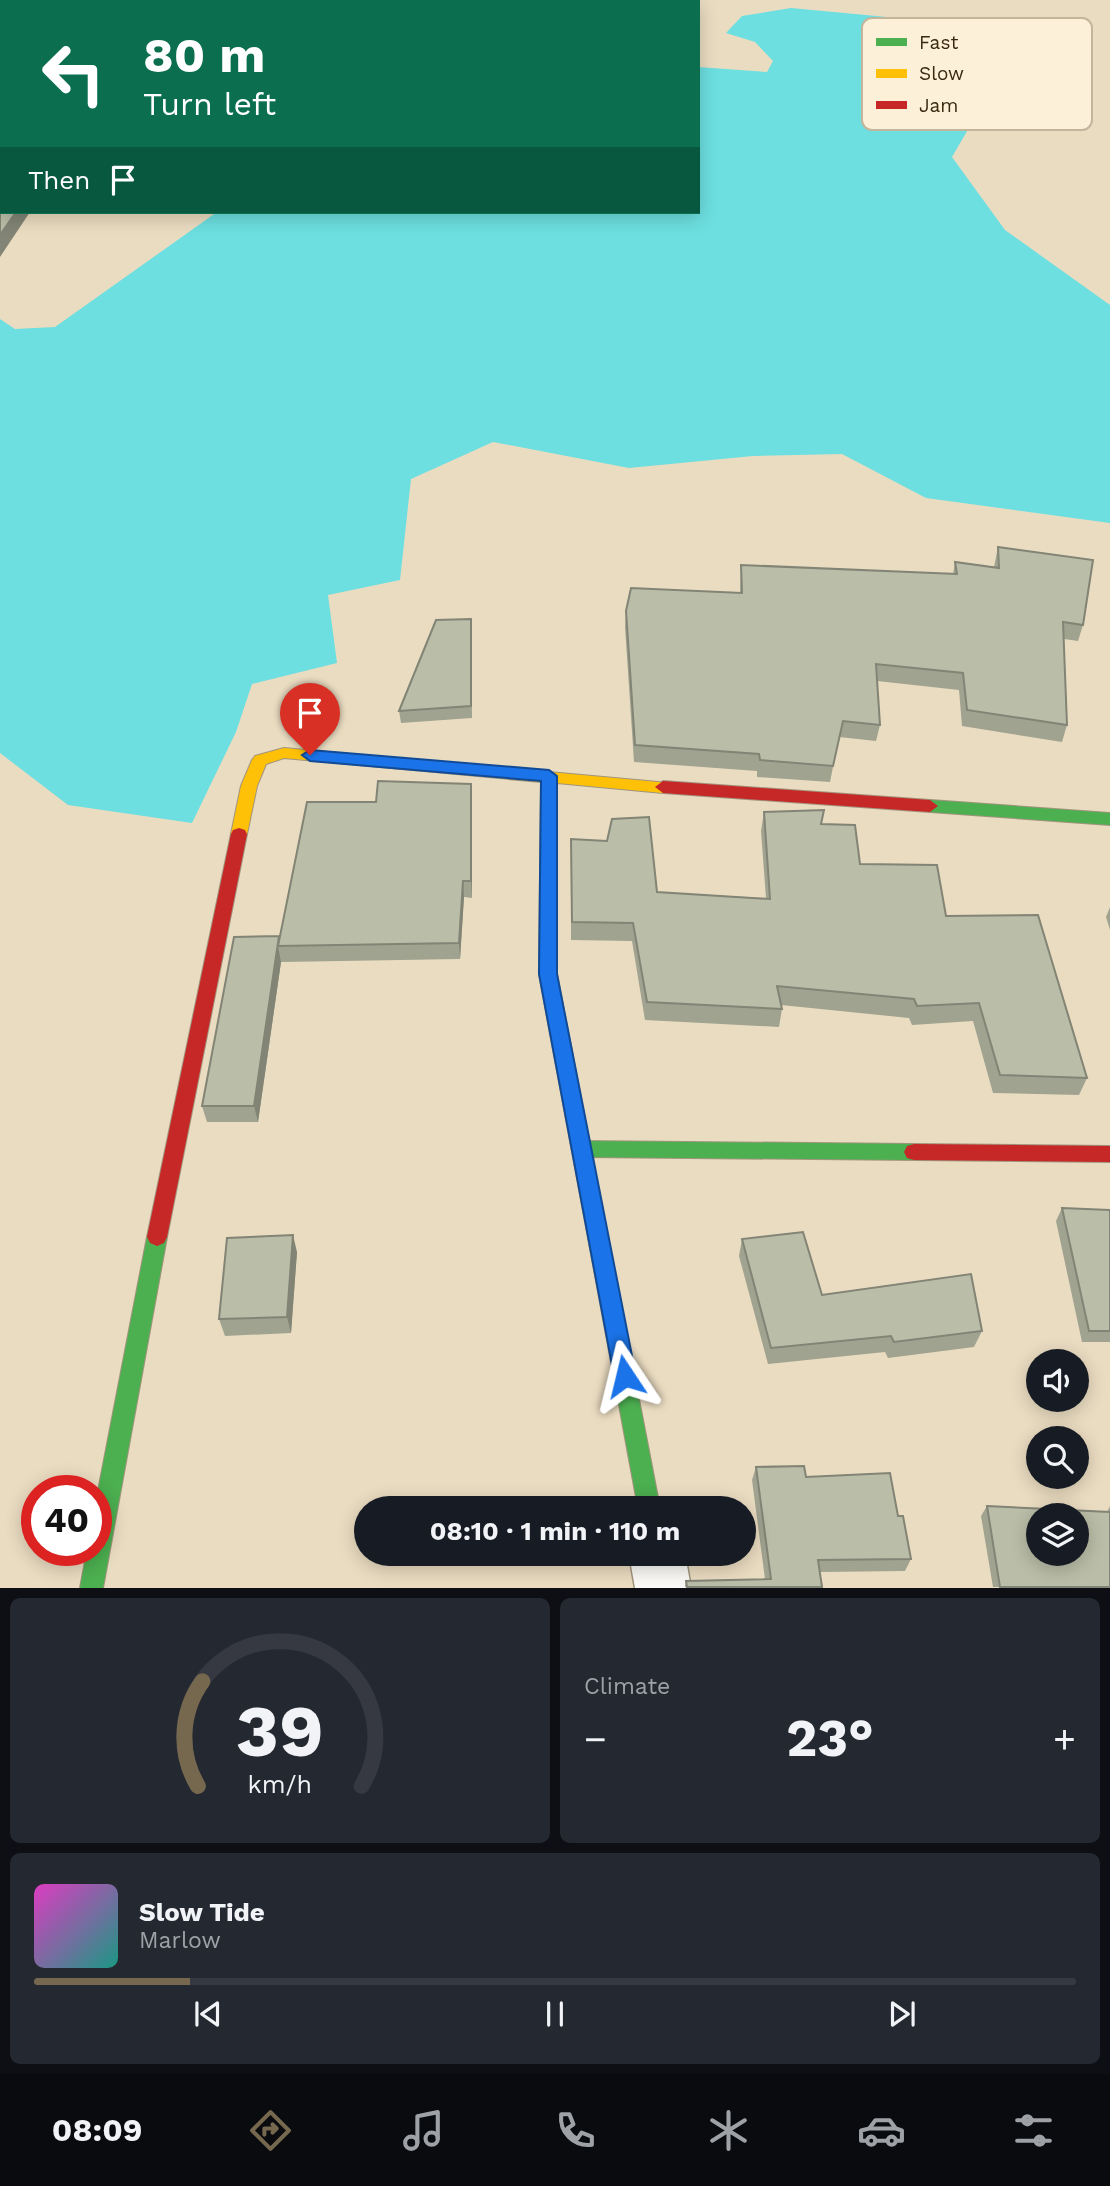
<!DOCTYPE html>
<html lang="en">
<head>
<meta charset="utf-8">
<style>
	:root { --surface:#171b24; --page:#242831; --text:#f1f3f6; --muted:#9ea1a6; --line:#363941; --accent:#76684f }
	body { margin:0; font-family:"Work Sans",sans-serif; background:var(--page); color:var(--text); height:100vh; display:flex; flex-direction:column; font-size:26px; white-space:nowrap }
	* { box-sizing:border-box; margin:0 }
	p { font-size:23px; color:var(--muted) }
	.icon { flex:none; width:38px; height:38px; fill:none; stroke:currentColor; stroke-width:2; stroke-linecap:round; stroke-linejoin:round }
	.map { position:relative; height:1588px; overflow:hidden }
	.details { display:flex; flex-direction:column; gap:10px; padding:10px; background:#0d0f14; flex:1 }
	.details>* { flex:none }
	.guide { position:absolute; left:0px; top:0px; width:700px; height:214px; box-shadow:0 4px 18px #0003; background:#0b6e4f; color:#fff; overflow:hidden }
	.fabs { position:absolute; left:1026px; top:1349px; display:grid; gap:14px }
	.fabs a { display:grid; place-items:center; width:63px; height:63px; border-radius:50%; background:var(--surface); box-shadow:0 4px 18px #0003; font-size:35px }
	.speed { position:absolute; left:21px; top:1475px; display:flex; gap:14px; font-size:35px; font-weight:700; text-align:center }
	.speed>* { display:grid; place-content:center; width:91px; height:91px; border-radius:50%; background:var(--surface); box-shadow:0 4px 18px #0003; line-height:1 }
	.speed .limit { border:10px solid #d22; background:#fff; color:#111 }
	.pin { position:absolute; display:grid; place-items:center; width:60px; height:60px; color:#fff; margin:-72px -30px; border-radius:50% 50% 50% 0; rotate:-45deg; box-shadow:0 0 7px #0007 }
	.pin .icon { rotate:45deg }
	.me { position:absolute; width:77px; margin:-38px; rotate:350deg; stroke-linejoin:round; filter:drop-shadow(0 0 5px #0008) }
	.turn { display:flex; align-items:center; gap:24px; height:147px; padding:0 28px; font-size:32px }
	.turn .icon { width:91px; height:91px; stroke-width:2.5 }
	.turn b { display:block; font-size:49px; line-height:60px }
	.then { display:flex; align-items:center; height:66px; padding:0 28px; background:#0003; gap:14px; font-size:26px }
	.big { font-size:52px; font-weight:700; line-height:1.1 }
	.details .widget { flex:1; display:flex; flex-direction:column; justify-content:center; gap:10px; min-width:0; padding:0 24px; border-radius:10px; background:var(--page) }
	.details .dial { align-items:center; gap:0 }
	.dial svg { height:182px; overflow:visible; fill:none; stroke:var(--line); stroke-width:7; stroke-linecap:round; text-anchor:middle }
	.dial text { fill:var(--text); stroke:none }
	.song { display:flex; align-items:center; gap:21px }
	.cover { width:84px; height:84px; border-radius:10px; background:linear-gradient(135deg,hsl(310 70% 55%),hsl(170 70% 35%)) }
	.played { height:7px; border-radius:4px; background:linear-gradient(90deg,var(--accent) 15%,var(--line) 15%) }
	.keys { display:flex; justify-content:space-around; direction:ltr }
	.heat { display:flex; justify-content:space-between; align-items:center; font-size:38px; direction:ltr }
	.details .tiles { flex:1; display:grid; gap:10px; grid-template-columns:1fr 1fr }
	.widget:last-child { grid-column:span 2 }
	.trip { position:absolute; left:354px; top:1496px; width:402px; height:70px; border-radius:35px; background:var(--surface); box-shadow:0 4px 18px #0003; font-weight:700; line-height:70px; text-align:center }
	.tab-bar { display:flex; height:112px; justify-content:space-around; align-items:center; background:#090b0e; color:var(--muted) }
	.tab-bar .icon { width:49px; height:49px }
	.tab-bar .current { color:var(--accent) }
	.tab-bar b { font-size:32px; color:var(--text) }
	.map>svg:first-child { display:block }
</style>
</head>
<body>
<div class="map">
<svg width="1110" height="1588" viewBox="0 0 1110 1588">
	<rect width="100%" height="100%" fill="#eadcc1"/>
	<path fill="#6ddfe0" d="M791,8l128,12 20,63 31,43 -18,31 53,73 105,75v218l-184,-25 -84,-44 -89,2 -124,12 -136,-26 -82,37 -11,101 -72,15 9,68 -85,21 -16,48 -44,91 -124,-18 -68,-52v-434l15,10 40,-2 162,-115h481v-145l69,5 6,-11 -18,-19 -29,-9 16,-17z"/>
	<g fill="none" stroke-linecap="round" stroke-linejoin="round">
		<defs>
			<path id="street" d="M273,0h20l-21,2z
				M0,27h2v12h-2z
				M629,1554h56l6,34h-56z"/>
			<path id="fast" d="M930,800l180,13v12l-180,-13 -8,-6z
				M583,1141l331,3 7,2 3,6 -3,6 -7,2 -331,-3 -7,-2 -3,-6 3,-6z
				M157,1228l7,3 3,6 -64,351h-23l7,-38h9v-49l51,-264 3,-6z
				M602,1250l7,2 3,7 48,249h-22l-46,-249 3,-7z"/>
			<path id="slow" d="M284,748l385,35 2,4 -2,4 -6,2 -106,-10v191l55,285 -3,7 -7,2 -7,-2 -3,-7 -53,-285 2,-192 -257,-24 -18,6 -9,22 -10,48 -2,4h-12l-2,-4 10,-48 11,-26 3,-4z"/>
			<path id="jam" d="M663,781l267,19 8,6 -8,6 -267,-19 -8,-6z
				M239,828l6,2 2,4 -80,403 -3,6 -7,3 -7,-3 -3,-6 84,-403 2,-4z
				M914,1144l196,2v16l-196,-2 -7,-2 -3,-6 3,-6z"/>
		</defs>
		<use href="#street" stroke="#a1957d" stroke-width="3"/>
		<use href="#fast" stroke="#a1957d" stroke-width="2"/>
		<use href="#slow" stroke="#a1957d" stroke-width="2"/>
		<use href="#jam" stroke="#a1957d" stroke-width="2"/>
		<use href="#street" fill="#fcfaf6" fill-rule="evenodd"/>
		<use href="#fast" fill="#4caf50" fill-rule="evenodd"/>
		<use href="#slow" fill="#ffc107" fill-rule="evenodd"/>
		<use href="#jam" fill="#c62828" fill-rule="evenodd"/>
	</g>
	<path fill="#a0a390" d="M0,0h69l-2,2h-65v20l-2,-1z
		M0,48h2v110h-2z
		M998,547l85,78 -5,16 -14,-2 3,86 -5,17 -100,-16 -3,-36 -82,-9 3,44 -4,16 -37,-4 -9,45 -73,-5v-6l-123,-9 -9,-135 1,-16 114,-18 1,-28 212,9 2,-12 39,5z
		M471,619l1,99 -71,5 -2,-12z
		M471,784l1,114 -8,-1 -4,62 -179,3 -23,160h-51l-5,-16 77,-170 97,-134z
		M764,812l57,12 39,40 86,52 141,162 -8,17 -86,-2 -20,-72 -61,4 -3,-7 -128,-13 1,4 -3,18 -134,-7 -13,-79 -61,-1v-101l86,53 109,6 -5,-67z
		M1110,907v23l-4,-13z
		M1062,1208l48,2v132h-28l-26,-121z
		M742,1239l80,56 160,36 -8,16 -86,11 -3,-6 -117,12 -29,-108z
		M297,1252l-6,81 -66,3 -6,-17z
		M756,1467l50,10 92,39 13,43 -6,12 -85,1 3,15h-138l1,-6 79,-2 -13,-99z
		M987,1506l120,6 3,-6v81h-117l-12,-71z"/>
	<path fill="#828475" d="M55,0h14l-2,2h-13z
		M587,0h15l-2,2h-16z
		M16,212h14l-30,45v-22z
		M471,784l1,17v97l-1,-17z
		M463,881l1,16 -4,62 -1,-16z
		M279,936l-1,10 3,16 -23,160 -4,-16z
		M293,1235l4,17 -6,81 -4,-16z"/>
	<path fill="#babda7" stroke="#828475" stroke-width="2" fill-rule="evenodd" d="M0,0h55l-1,2h-52v5h-2z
		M288,0h299l-3,2h-296z
		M0,48h2v95h-2z
		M2,163v49h14l-16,23v-66z
		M998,547l95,13 -10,65 -20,-3 4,103 -100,-15 -4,-37 -87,-9 4,61 -37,-4 -10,45 -73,-6 -1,-6 -124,-9 -9,-134 5,-23 111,5 -1,-28 216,9 -2,-12 44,6z
		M471,619v87l-72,5 37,-91z
		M378,781l93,3v97h-8l-4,62 -181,3 29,-144h69z
		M824,810l-3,14 34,1 5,39 77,1 9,51 92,-1 49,163 -87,-3 -21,-72 -62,3 -3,-7 -137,-13 5,23 -135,-7 -14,-79 -61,-1 -1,-83 36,2 5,-22 37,-2 8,75 113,7 -6,-87z
		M279,936l-25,170h-52l32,-169z
		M1062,1208l48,2v121h-21z
		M803,1232l19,63 149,-21 11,57 -88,11 -3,-6 -120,12 -29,-109z
		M293,1235l-6,82 -68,2 8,-81z
		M804,1466l2,11 84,-4 8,43h5l8,43 -93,1 4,27h-135l-1,-6 85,-2 -15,-112z
		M987,1506l123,6v75h-110zM1038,1516h38v38h-38z"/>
	<path fill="#1a73e8" stroke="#114b97" stroke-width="2" d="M310,750l239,20 8,6v198l79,402 -4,7 -7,4 -8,-4 -3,-7 -75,-402 2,-193 -231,-20 -8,-6z"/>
	<rect x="862" y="18" width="230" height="112" rx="10" fill="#fdf0d8" stroke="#c2b59c" stroke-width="2"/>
	<rect x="876" y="38" width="31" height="8" fill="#4caf50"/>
	<rect x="876" y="69" width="31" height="9" fill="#ffc107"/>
	<rect x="876" y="101" width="31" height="8" fill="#c62828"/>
	<g font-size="19" fill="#372a11">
		<text x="919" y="49">Fast</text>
		<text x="919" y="80">Slow</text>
		<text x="919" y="112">Jam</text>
	</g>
</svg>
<div class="fabs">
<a><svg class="icon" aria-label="sound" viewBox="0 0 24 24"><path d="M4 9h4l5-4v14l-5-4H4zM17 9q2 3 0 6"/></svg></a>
<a><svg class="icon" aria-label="search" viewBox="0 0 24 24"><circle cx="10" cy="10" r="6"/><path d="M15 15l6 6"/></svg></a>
<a><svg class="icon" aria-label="layers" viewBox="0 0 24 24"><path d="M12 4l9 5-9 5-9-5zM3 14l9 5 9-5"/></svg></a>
</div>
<div class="speed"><div class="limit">40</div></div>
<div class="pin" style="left:310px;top:755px;background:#d93025"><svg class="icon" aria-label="arrive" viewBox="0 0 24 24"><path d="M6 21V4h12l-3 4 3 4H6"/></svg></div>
<svg class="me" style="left:625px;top:1376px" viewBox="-20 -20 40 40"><path d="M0-17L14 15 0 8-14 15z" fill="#1a73e8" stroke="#fff" stroke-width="4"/></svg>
<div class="trip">08:10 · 1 min · 110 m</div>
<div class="guide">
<div class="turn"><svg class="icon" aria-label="left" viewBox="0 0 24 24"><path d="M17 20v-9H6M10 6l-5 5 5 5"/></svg><div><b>80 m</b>Turn left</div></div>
<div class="then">Then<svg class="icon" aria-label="arrive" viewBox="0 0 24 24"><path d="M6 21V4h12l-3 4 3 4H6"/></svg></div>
</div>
</div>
<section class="details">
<div class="tiles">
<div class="widget dial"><svg viewBox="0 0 100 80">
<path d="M14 69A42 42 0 1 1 86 69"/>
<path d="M14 69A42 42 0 0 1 16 23" stroke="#76684f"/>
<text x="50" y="56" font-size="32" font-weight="700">39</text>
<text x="50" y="72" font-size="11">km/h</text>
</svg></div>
<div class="widget"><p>Climate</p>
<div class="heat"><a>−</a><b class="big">23°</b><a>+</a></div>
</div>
<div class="widget">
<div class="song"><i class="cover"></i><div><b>Slow Tide</b><p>Marlow</p></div></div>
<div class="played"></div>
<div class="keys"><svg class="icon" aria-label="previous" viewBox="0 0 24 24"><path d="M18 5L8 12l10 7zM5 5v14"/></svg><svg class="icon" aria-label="pause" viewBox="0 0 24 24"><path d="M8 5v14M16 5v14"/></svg><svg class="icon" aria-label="next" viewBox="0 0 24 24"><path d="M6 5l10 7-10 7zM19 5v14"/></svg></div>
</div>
</div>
</section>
<nav class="tab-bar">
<b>08:09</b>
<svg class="icon current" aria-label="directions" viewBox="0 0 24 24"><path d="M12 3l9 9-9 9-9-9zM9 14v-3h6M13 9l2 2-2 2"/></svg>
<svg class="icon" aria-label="music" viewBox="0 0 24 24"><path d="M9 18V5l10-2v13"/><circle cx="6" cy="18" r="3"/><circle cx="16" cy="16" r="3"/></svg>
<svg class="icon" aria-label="phone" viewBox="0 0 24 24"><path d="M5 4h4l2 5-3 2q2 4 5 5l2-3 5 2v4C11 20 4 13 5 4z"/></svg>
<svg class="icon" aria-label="climate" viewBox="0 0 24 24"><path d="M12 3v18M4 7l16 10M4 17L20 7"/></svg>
<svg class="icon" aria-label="car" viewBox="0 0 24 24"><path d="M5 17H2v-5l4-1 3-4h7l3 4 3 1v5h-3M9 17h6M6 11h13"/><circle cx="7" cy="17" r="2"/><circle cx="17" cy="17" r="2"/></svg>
<svg class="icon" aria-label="filters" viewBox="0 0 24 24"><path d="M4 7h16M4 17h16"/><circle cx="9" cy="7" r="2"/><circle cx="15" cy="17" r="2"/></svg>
</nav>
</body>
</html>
